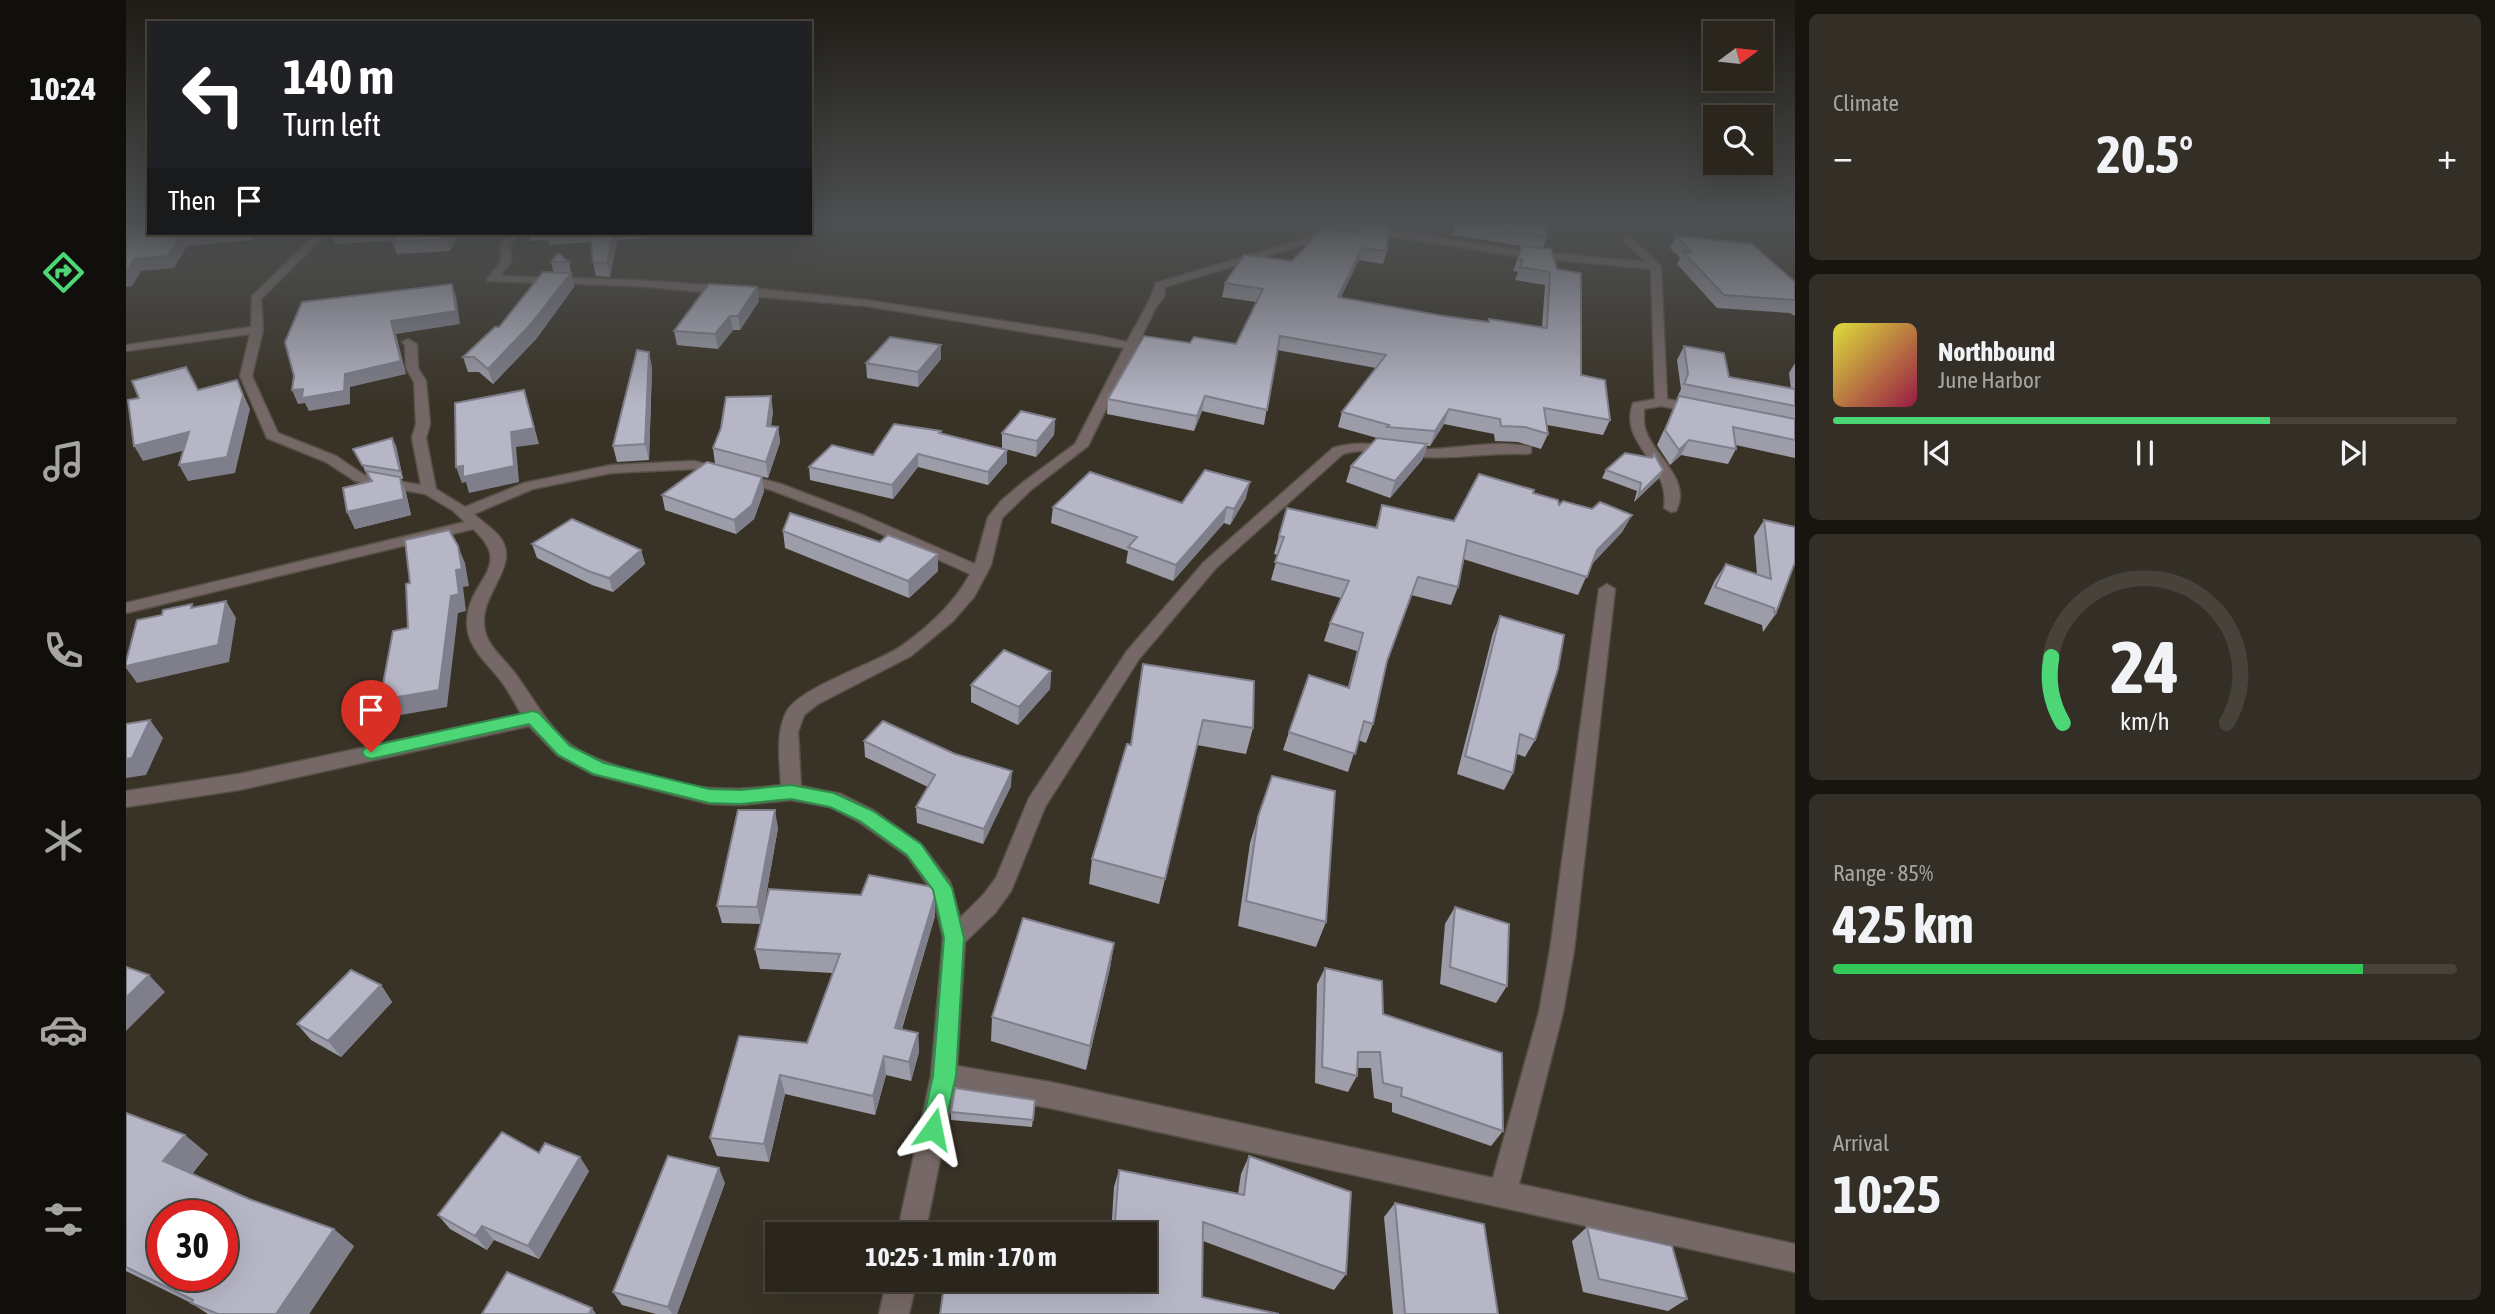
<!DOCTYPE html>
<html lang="en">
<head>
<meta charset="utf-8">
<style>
	:root { --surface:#2b261d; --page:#332e26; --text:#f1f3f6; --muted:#a6a5a4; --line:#47433b; --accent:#4dd676 }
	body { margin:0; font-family:"Asap Condensed",sans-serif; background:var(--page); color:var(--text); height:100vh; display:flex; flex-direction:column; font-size:26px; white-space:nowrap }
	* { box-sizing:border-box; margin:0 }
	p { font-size:23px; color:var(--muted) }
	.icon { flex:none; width:38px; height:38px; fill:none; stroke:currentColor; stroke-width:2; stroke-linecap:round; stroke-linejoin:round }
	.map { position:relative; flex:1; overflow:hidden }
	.drawer { display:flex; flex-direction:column; gap:14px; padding:14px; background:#181510; width:700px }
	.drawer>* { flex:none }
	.guide { position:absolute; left:21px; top:21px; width:665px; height:214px; border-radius:0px; box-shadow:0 7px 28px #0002,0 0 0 2px var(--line); background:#202124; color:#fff; overflow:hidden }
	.needle { width:46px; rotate:75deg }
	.tools { position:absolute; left:1577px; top:21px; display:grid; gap:14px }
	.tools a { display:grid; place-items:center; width:70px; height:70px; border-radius:0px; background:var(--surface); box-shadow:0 7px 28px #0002,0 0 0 2px var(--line); font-size:35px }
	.speed { position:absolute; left:21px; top:1200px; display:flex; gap:14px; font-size:35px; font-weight:700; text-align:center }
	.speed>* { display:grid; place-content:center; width:91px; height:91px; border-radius:50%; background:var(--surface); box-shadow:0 7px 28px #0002,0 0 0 2px var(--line); line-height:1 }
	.speed .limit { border:10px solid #d22; background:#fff; color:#111 }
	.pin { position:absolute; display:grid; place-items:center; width:60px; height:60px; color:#fff; margin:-72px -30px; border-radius:50% 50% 50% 0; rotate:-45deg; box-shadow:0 0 7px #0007 }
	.pin .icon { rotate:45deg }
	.me { position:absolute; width:77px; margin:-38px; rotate:12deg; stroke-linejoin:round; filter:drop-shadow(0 0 5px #0008) }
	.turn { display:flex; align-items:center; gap:24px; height:147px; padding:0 21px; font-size:32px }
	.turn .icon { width:91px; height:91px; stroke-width:2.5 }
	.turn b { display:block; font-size:49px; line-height:60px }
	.then { display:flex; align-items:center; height:66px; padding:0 21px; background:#0003; gap:14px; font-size:26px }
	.big { font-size:52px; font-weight:700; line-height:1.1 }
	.drawer .tile { flex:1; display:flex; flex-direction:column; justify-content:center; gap:10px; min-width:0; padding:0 24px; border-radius:10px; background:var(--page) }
	.drawer .dial { align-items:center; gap:0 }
	.dial svg { height:182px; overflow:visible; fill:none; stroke:var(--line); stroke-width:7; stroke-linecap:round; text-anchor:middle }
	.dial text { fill:var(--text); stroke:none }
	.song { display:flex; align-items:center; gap:21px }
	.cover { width:84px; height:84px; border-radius:10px; background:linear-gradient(135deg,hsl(60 70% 55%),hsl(340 70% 35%)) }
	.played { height:7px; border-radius:4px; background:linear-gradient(90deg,var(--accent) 70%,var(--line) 70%) }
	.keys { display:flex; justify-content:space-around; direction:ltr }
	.heat { display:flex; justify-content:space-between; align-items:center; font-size:38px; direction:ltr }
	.charge { height:10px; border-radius:5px; background:linear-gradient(90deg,#34c759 85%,var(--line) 0) }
	.trip { position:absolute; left:639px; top:1222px; width:392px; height:70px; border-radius:0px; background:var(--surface); box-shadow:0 7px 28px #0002,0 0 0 2px var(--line); font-weight:700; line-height:70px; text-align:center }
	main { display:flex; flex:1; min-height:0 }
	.tabs { display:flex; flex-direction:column; width:126px; justify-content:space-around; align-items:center; background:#110f0c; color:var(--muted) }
	.tabs .icon { width:49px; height:49px }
	.tabs .active { color:var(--accent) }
	.tabs b { font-size:32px; color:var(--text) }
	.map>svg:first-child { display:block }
</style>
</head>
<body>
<main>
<nav class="tabs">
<b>10:24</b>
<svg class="icon active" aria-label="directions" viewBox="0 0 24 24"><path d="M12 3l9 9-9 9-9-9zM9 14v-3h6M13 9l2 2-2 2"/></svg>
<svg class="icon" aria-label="music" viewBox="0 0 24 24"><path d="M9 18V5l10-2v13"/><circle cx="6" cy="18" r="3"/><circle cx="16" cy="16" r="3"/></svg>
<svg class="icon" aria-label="phone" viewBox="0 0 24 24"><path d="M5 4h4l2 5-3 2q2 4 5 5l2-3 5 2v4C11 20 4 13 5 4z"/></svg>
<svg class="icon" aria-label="climate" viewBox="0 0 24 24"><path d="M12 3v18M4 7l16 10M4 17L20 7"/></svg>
<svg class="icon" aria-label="car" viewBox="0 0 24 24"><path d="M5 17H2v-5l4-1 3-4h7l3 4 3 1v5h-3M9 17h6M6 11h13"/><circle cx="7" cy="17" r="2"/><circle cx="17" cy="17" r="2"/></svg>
<svg class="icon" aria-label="filters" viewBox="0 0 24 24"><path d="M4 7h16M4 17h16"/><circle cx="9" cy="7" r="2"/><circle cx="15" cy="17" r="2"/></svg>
</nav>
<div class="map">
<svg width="1669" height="1314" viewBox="0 0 1669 1314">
	<rect width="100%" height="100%" fill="#393327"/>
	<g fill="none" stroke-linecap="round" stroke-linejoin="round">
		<defs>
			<path id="street" d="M1206,221l177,28 137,13 -24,-23 8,-2 31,29 6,133 34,7 1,3 -6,4 -35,-7 -17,3c0,7 -1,15 2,22 9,27 46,48 30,80l-5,1 -7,-4c7,-46 -46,-63 -31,-105l22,-4 -4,-130 -142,-14 -176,-28 -17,14 -151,46 -1,10 -8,10 -68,139 -56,43 -30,29 -11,47 -17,32 -21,24 -42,35 -93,48 -14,11 -6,17 3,54 40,8 32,16 48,34 29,38 10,36 24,-24 12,-16 33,-80 98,-147 77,-89 129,-114c31,-10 61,1 93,1 35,0 70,-10 105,-2v6l-5,1c-34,-2 -69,5 -103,3 -25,-2 -56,-11 -80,-3l-127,114 -77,91 -94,148 -34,84 -16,22 -30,29 -8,124 93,16 443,96 46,-166 11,-62 49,-361 8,-5 8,5 -41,361 -11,62 -44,172 276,60v28l-745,-164 -96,-18 -29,144h-28l34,-158 12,-138 -11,-47 -25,-35 -48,-34 -29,-15 -39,-7 -51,5 -31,-1 -117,-30 -35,-19 -28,-29 -290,64 -113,17v-16l113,-17 282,-60c-6,-11 -12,-23 -20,-33 -14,-19 -35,-34 -34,-60 2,-43 48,-54 6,-92l-347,84v-10l339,-81 -13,-12 -27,-16 -70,-13 -29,-19 -59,-24 -27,-62 10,-42 -124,17v-6l125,-18 1,-31 65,-63h10l-66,66 2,31 -11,46 26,57 58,23 28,19 57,10 -9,-47 4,-14 -2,-42 -8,-14 -1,-23 -3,-3 6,-3 9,5 1,24 8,13 4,43 -4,14 10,51 29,18 59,-24 87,-18 83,-4 87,23 84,32 110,48 13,-47 13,-16 21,-18 53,-39 49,-96 -258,-42 -230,-20 -148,-5 -1,-2 14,-17 -1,-17 9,-12h10l-9,12 1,17 -11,14 136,4 115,8 115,12 229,35 32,7c10,-20 23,-39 29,-59l154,-46 11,-11zM568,469l77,21 84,32 115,52c-16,30 -43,54 -70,73 -26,17 -99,40 -113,64 -12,22 -7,50 -6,74 -23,3 -46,5 -70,3 -31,-2 -118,-25 -141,-44 -25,-21 -37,-47 -56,-72 -12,-16 -29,-27 -30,-48 -3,-32 39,-61 14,-89 -7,-8 -17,-14 -24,-21l59,-25 78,-16z
				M761,1279h30l-8,35h-30z"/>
		</defs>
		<use href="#street" stroke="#565045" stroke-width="3"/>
		<use href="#street" fill="#766866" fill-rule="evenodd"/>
	</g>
	<path fill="#9d9daa" d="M1234,221l27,30 -4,13 -24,-4 -18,37 103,19 44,6 1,-3 53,8 3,-42 -30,-5 3,-8 -5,-1 9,-25 -70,-11 4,-13 91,15 -4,11 38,127 29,45 -7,15 -56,-10 1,9 -7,15 -23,-7 -23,-1 -1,-7 -50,-10 -14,22h-3l-5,14 -32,38 -44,-16 5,-16 26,-28 -39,-11 4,-15 34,-44 -99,-18 -13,75 -62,-14 -8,20 -87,-17 1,-15 82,-56 46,1 20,-42 -34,-5 3,-14 67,-22 65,-27z
		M206,233h134h-7l-9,18 -53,3 -5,-12 2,-2 -58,4z
		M402,233h186l-97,7 -7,37 -14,-1 -3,-14 -2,-20 -42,3 -1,-5 -18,1z
		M1550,236l119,46v34l-5,-3 -73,-5 -40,-44 3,-6 -10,-10z
		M425,262h18l5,25 -38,52 -43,45 -14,-12h-11l-5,-15 36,-30 55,-54z
		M633,301l-19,29h-7l-15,19 -41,-4 -3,-14z
		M815,345v14l-23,28 -51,-9 -1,-15z
		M1558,346l45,31 62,12 -2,-16 6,-10v95l-59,-13v4l-8,15 -47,-9 -11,10 -13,-20 21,-46 -1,-1 4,-9 -4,-29z
		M526,367l-3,93 -32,2 -4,-16z
		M647,411l-2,15 7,1 2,15 -12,36 -53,-14 -2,-16z
		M929,419l-1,16 -18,22 -34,-9v-15z
		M815,433l66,30 -19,22 -70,-18 -25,32 -83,-19 -1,-13 64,-12z
		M266,438l4,8 7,33h-3l6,14 5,22 -56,14 -8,-17 24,-31 -18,-32z
		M1480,470h57l-4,8 -25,24 3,-11 -35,-13z
		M638,491l-10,28 -18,15 -71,-24 -3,-15z
		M1407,493l26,12 73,10 -10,17 -30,32 -14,31 -115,-36 -5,28 -7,18 -40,-10 -24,66 -14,63 -7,19 -8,-3 -10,32 -65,-22 6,-18 59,-45 9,-36 -33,-10 6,-18 11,-25 -70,-18 7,-25 -4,-1 5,-18 97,-9 6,-22 72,16z
		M1120,498l-16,27 -6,-2 -51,58 -47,-18 2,-12 -77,-28 2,-16 129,-4z
		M1638,520l11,95 -12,17 -1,-7 -58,-21 11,-24 11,-16 31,11 -3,-39z
		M657,531l97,11 58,12v17l-29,27 -124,-50z
		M406,544l109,6 4,14 -32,28 -21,-7 -55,-27z
		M1374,616l35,124 -10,17 -8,-3 -4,19 -9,17 -47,-16 36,-141z
		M1017,664l110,64 -7,26 -49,-9 -38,159 -70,-20 3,-25 39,-114z
		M925,671l-1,18 -32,36 -47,-23v-17z
		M738,741l147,45 -28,58 -66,-21 -1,-16 12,-20 -63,-30z
		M1132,817l68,105 -10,25 -78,-21 12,-83z
		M652,828l-16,90 99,-23 74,1v20l-33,113 16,4 1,19 -8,29 -25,-6 -11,40 -90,-21 -16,68 -52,-6 -7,-18 97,-95 26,-70 -73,-4 -5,-20 6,-25 -39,-1 -5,-17z
		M1329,907l52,79 -11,17 -56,-19 5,-60z
		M988,943l-4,25 -24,102 -95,-29 1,-24z
		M1199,968l58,46 120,117 -12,15 -99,-34v-9l-18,-5 -3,-30h-14v8l-9,16 -33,-9 2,-99z
		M255,985l11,17 -51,55 -30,-17 -14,-16z
		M909,1100l-3,27 -81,-7v-8z
		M0,1113l82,41 -16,20 162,72 -45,68h-101l-17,-11 -65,-32z
		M413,1153l50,18 -50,88 -45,-19 -7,10 -37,-21 -12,-14z
		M1123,1156l97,118 -12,16 -131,-49 -1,56 -95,-9 1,-9h36v-45h-33l3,-47 5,-17 119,24 3,-20z
		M599,1183l-48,131h-21l-34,-9 -9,-13z
		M1269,1203l103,111h-105l-9,-97z
		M1461,1227l100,72 -19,12 -85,-19 -11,-51z"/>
	<path fill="#7f7f8b" d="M77,233h53l-3,7 -66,6 -13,22 -33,3 -9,15 -6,1v-14l8,-14 47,-24z
		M206,233h72l2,6 -70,5z
		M323,233h17h-7l-9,18 -4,-12z
		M487,233h2l2,7 -7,37 -3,-14z
		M1236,248l-3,12 -25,50 4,-13z
		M445,273l3,14 -38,52 -43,45 -5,-15z
		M326,284l4,12 4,28 -64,10 10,40 -56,13v17l-41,7 -4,-8 -7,1 -6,-14 11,-1 42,-15 46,-53z
		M631,287l2,14 -19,29 -2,-14z
		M604,316l3,14 -15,19 -3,-15z
		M815,345v14l-23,28v-15z
		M523,352l3,15 -3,93 -4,-16z
		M111,380l13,29 -15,64 -47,8 -9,-16z
		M398,390l15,54 -23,3 3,35 -50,11 -3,-11 -4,1 -6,-16 7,-1 48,-34z
		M645,396l2,15 -4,31 -2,-16z
		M1079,396l-3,15 -8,20 3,-15z
		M1323,409l-5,15 -14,22 5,-15z
		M929,419l-1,16 -18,22 1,-16z
		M652,427l2,15 -12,36 -2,-16z
		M63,432l9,15 -55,14 -9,-15z
		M266,438l4,8 7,33 -3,-8z
		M1563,440l-8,15 -11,10 9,-15z
		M1301,444l-5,16 -32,38 5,-17z
		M881,450v13l-19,22v-13z
		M792,454v13l-25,32 -1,-14z
		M1537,470l-4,8 -25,24 5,-8z
		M274,477l6,16 5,22 -56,14 -8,-17z
		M636,477l2,14 -10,28 -18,15 -2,-14z
		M1124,482l-4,16 -16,27 4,-16z
		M1101,507l-3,16 -51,58 3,-16z
		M1506,515l-10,17 -34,36 9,-18z
		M332,546l7,17 4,23 -6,1 3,24 -8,2 -11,94 -58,10 -9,-17 76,-130z
		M515,550l4,14 -32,28 -4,-14z
		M812,554v17l-29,27 -1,-17z
		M100,601l10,17 -7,44 -92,21 -11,-15v-2z
		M925,671l-1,18 -32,36 1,-18z
		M24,720l13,18 -17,37 -20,3v-19z
		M886,771l-1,15 -28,58 1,-15z
		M649,810l3,18 -17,96 -4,-17z
		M809,896v20l-39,131 -1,-19z
		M988,943l-4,25 -24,102 4,-24z
		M23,975l16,17 -39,39v-33z
		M255,985l11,17 -51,55 -13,-16z
		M792,1033l1,19 -8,29 -2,-19z
		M758,1056l2,19 -11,40 -2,-19z
		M654,1075l5,19 -16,68 -5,-18z
		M59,1135l23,19 -22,26 -23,-19z
		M454,1157l9,14 -50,88 -11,-13z
		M593,1168l6,15 -48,131h-5l-4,-7z
		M356,1226l12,14 -7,10 -12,-14z
		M208,1229l20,17 -45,68h-33z
		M466,1308l4,6h-7z"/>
	<path fill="#b6b6c6" stroke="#7f7f8b" stroke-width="2" fill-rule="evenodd" d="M0,221h23v12h54l-22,2 -13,21 -34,3 -8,14z
		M1234,221l28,5 -1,25 -25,-3 -24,49 106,19 45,6v-3l58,9 3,-56 -30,-5 3,-8 -5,-1 4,-12 29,3 6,20 24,4v102l24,5 5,40 -66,-12 4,26 -23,-7 -24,-1 -1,-7 -51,-10 -14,22 -48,-4 2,-2 -47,-13 44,-57 -106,-19 -13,74 -62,-14 -8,20 -89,-17 36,-63 46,7 4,-6 42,7 27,-55 -38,-6 19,-28 48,6 32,-33 34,6z
		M1331,221h86l4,16 -91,-15z
		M272,233h51l-3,6 -54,3z
		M464,233h23l-6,30 -14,-1z
		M1550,236l76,8 43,38v18l-71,-5 -41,-43h8z
		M432,253l11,9h-18z
		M417,272l28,1 -40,51 -43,45 -14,-12h-11l32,-30h4z
		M326,284l4,27 -65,10 10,40 -56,13 -1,17 -42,7 1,-9 -11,1 2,-14 -9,-34 17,-40z
		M583,284l48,3 -19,29h-8l-15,18 -41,-3z
		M764,337l51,8 -23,27 -52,-9z
		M1558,346l40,7 5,24 66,12v17l-111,-22 4,-10z
		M511,350l12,2 -4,92 -32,2z
		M60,367l12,23 39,-10 6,15 -16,62 -48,8 10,-33 -55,14 -6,-46 11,-2 -7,-17z
		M398,390l10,38 -23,4 3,34 -51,11v-11l-7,1 -1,-64z
		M645,396l-4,30 11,1 -12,35 -53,-14 8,-20 5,-31z
		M1553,396l116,23v21l-62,-13 3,22 -47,-9 -10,10 -14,-20z
		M895,411l34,8 -18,22 -35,-8z
		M768,424l47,7 -2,2 68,17 -19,22 -70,-18 -26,31 -83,-18 23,-22 41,10z
		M266,438l8,33 -38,-6 -9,-16z
		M1251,438l50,6 -32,37 -44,-15z
		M1499,453l27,5 2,-4 9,16 -24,24 2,-11 -35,-13z
		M581,462l55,15 -10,28 -18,15 -72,-25z
		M1079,470l45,12 -16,27 -7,-2 -51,58 -48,-18 9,-10 -84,-30 37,-35 92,31z
		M240,471l34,6 4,22 -57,13 -4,-24 29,-7z
		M1353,474l55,16 -1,3 25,7 1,5 4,-4 29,8 8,-7 32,13 -35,35 -10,27 -120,-37 -9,47 -40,-10 -31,84 -14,63 -9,-3 -9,33 -66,-22 20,-57 40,13 14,-55 -33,-10 19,-42 -74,-19 9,-25 -5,-1 8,-28 90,20 5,-23 72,16z
		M664,513l90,29 8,-7 50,19 -30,27 -125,-50z
		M446,519l69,31 -32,28 -21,-7 -56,-27z
		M1638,520l31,7v35l-20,53 -1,-7 -59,-21 11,-23 45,15z
		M323,530l9,16 4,23 -6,1 3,24 -8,2 -12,94 -59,10 13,-69 15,-3 -2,-44 4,-1 -5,-43z
		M100,601l-8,44 -92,21v-4l11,-42 25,-5 1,-5 29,-6 -1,4z
		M1374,616l64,19 -6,34 -23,71 -15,-6 -7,39 -48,-17z
		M878,650l47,21 -32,36 -48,-22z
		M1017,664l111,17 -1,47 -50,-8 -38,159 -73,-20 35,-115 4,1z
		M24,720l-18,38 -6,1v-35z
		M757,721l72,33 57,17 -28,58 -68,-22 19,-32 -71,-34z
		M1146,776l63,15 -9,131 -80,-21 12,-84z
		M612,810h37l-18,97 -40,-1z
		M743,875l64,12 2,9 -40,132 23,5 -9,29 -25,-6 -11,40 -93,-21 -16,69 -54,-6 29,-102 68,7 33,-89 -85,-5 14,-60 92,6z
		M1329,907l54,17 -2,62 -57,-19z
		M897,918l91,25 -24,103 -98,-29z
		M0,967l23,8 -23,23z
		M1199,968l57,13 1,33 119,39 1,78 -102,-35 1,-8 -19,-5 -3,-31h-22l-1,24 -35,-9z
		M225,970l30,15 -53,56 -31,-17z
		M829,1088l80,12 -2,20 -82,-8z
		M0,1113l59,22 -22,26 86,38 85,30 -58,85h-58l-27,-11 2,-3 -67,-33zM37,1216h59v60h-59z
		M376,1132l37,21 6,-10 35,14 -52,89 -46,-20 -7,10 -37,-21z
		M542,1156l51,12 -51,139 -55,-15z
		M1123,1156l102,36 -5,82 -143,-52 -1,75 77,17h-339l5,-35h109l57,9 1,-9h32v-45h-30l5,-64 125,25z
		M1269,1203l89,21 14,90h-93z
		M1461,1227l85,19 15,53 -88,-20z
		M381,1272l85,36 -3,6h-107z"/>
	<linearGradient id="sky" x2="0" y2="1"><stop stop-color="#1f1c15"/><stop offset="0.55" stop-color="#4e5052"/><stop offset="1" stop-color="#4e5052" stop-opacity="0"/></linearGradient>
	<rect width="1669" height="405" fill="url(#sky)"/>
	<path fill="#4dd676" stroke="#328b4d" stroke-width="2" d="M407,711l6,2 31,33 34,17 105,26 31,1 51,-5 43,8 39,18 48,33 31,44 12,50 -8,138 -14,61 -9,4 -8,-4 -4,-8 12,-53 11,-138 -11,-48 -26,-35 -47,-34 -30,-14 -39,-8 -51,5 -31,-1 -116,-29 -35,-19 -29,-31 -158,35 -6,-2 -3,-5 3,-4 6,-2z"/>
</svg>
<div class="tools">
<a><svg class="needle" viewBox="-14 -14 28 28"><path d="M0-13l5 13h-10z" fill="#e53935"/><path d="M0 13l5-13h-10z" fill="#a6a5a4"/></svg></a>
<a><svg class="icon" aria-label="search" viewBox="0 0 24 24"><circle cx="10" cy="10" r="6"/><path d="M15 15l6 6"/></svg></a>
</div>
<div class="speed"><div class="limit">30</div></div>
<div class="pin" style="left:245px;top:752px;background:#d93025"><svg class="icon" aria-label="arrive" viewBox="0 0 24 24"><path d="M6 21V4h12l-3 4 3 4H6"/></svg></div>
<svg class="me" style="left:807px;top:1129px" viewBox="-20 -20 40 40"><path d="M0-17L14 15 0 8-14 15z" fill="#4dd676" stroke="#fff" stroke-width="4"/></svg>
<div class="trip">10:25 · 1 min · 170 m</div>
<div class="guide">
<div class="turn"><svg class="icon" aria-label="left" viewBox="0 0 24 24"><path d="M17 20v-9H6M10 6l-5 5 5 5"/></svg><div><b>140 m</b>Turn left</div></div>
<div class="then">Then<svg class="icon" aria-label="arrive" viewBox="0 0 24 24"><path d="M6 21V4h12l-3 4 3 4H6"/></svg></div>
</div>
</div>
<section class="drawer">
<div class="tile"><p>Climate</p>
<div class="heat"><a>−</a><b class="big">20.5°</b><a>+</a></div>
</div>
<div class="tile">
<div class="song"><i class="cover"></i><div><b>Northbound</b><p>June Harbor</p></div></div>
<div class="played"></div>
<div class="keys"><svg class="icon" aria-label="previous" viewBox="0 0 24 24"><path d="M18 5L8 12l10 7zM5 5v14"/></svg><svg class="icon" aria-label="pause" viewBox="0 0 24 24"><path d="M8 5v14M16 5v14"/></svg><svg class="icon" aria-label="next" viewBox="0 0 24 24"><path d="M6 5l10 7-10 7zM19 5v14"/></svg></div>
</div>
<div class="tile dial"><svg viewBox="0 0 100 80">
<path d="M14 69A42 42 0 1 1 86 69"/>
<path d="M14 69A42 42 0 0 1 9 40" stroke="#4dd676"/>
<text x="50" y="56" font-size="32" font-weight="700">24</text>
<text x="50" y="72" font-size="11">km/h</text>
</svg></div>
<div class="tile"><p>Range · 85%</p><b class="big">425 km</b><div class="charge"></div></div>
<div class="tile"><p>Arrival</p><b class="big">10:25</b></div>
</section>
</main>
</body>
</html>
